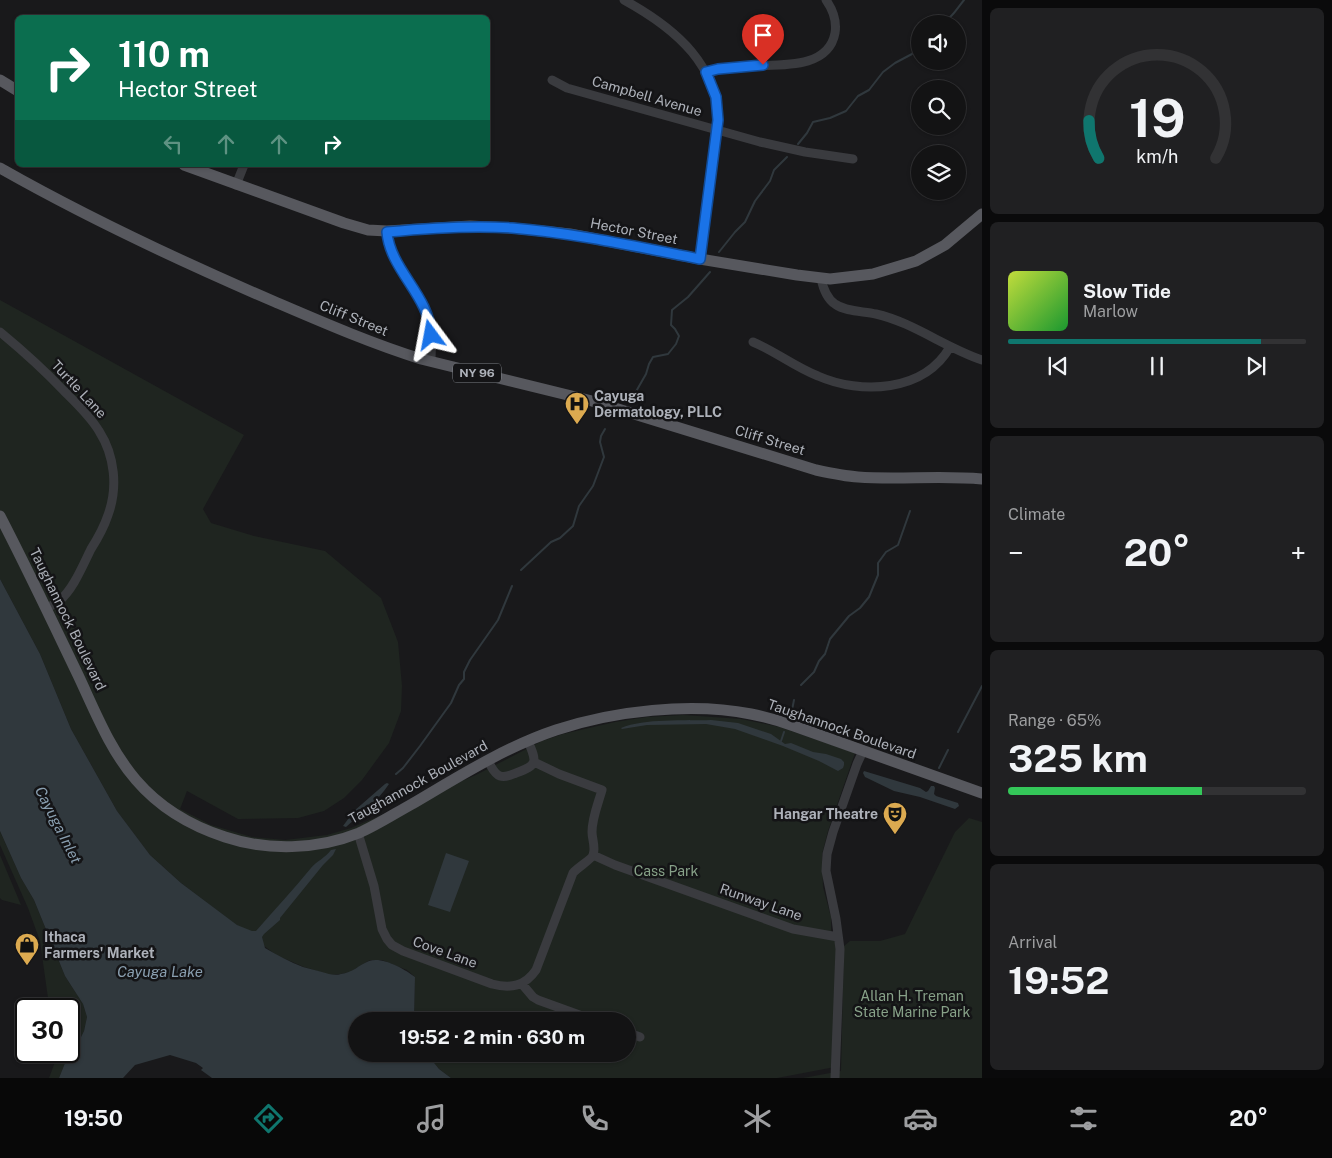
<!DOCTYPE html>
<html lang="en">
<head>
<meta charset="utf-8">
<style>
	:root { --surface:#131314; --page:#202022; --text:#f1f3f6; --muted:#9d9ea0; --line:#323234; --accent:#0f766e }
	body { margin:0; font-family:"Public Sans",sans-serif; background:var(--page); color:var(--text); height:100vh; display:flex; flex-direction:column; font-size:19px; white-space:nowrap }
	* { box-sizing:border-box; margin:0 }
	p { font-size:16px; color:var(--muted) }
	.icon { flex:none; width:28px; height:28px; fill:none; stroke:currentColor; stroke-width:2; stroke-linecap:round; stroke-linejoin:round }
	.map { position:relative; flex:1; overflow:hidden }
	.details { display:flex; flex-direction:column; gap:8px; padding:8px; background:#0a0a0b; width:350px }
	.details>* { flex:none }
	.hud { position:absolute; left:15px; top:15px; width:475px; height:152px; border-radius:8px; box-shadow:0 1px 4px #0004,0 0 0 1px var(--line); background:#0b6e4f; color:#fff; overflow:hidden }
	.buttons { position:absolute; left:911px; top:15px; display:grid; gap:10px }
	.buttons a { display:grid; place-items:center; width:55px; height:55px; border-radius:50%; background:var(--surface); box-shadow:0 1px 4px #0004,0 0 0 1px var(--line); font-size:25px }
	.speed { position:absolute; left:15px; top:998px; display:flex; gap:10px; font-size:25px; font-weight:700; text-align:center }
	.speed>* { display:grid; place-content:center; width:65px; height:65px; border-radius:50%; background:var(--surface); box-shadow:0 1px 4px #0004,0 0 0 1px var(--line); line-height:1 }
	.speed .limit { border:2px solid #111; border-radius:8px; background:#fff; color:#111 }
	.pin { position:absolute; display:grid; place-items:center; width:42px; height:42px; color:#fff; margin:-51px -21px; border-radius:50% 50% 50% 0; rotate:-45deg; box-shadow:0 0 5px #0007 }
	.pin .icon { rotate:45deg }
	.me { position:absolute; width:55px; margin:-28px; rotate:347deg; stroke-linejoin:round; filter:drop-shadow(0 0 4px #0008) }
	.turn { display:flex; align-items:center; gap:18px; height:105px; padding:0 20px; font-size:22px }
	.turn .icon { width:65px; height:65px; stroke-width:2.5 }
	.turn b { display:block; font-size:35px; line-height:42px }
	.lanes { display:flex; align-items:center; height:48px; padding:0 20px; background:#0003; justify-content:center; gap:25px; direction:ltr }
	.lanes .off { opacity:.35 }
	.big { font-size:38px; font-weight:700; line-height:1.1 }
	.details .widget { flex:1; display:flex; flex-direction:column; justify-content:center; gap:8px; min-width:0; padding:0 18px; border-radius:8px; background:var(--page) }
	.details .dial { align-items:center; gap:0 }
	.dial svg { height:130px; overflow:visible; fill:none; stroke:var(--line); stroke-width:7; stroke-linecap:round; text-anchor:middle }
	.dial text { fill:var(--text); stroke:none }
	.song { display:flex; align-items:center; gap:15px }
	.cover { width:60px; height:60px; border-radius:8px; background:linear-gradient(135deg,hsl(70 70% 55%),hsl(130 70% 35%)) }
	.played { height:5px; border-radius:2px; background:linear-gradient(90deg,var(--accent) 85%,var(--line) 85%) }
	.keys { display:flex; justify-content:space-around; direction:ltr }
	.heat { display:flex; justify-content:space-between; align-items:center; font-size:28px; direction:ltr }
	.charge { height:8px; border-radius:4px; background:linear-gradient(90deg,#34c759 65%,var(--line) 0) }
	.trip { position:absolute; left:348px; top:1012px; width:288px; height:50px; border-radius:25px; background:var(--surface); box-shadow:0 1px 4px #0004,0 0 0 1px var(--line); font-weight:700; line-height:50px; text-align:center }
	.dock { display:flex; height:80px; justify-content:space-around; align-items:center; background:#080808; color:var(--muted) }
	.dock .icon { width:35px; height:35px }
	.dock .on { color:var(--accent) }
	.dock b { font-size:22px; color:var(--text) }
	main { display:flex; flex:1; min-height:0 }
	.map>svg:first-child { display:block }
</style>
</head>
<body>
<main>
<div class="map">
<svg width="982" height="1078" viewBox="0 0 982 1078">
	<rect width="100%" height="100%" fill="#19191b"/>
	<path fill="#1f2520" d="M0,300l244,135 -41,74 8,14 43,13 71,15 56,47 17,44 4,44 -1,25 -12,32 -27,37 -18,18 -20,13 -26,7 -60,1 -51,-28 -7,18 31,16 41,12 33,3 42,-5 24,-7 125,-53 66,-34 21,-7 52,-12 32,-5 37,-2 57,4 39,8 75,26 -27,78 -6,23 1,33 8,30v14l6,15 -2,121 -58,11h-326l-12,-9 -12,-15h199v-33h-212l1,-44 -8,-7 -25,-10h-12l-20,12 -9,2 -11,1 -26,-8 -28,-12 -95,-72 -31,-28 -33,-44 -46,-82 -31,-75 -40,-75z
		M969,818l13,4v256h-179l38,-7 3,-125 6,-5h30l25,-7 50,-102z
		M0,831l21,47 13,22 31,76 18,28 4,13 -3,14 -8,16 -11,16 -6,15h-10l6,-16 -3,-11h17c0,-6 -1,-14 0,-21 0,-4 4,-7 4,-11 1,-14 -10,-19 -22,-18l-3,-3 -8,-57 -12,-33 -28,-63z
		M0,855l21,50 -19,-5 -2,-2z"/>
	<path fill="#30383d" d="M0,579l40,75 31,75 46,82 33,44 31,28 56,42 15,6h4c18,-21 37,-41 55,-63 6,-7 14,-10 20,-18l5,-1 -3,6 -10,10 -43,53v2l-16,14 -2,3 3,11c12,7 25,14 38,19 6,2 13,3 19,5 7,2 12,4 19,2 11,-1 18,-9 28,-13 13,-5 36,8 46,16l-1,44h-58v33h71l12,15 12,9h-239l-11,-8 2,-2 -7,-5 -26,-8 -35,10 -12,13h-64l6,-15 11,-16 8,-16 3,-14 -4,-13 -18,-28 -31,-76 -13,-22 -21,-47z
		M711,720l27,3 33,11 14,10 6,-1 22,9 13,2 15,5 3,3v3l-1,3 -5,3 -19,-10 -36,-15 -48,-17 -29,-5 -59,1 -25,4 -1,-1c24,-10 63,-7 90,-8z
		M864,771l56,17 6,4 2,-1 3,-5h3l1,2 -1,6 2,2 22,7 1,3 -4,3 -35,-12 -26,-6 -29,-14 -2,-4z
		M387,783l2,1c-12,18 -27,29 -43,43l-3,-1 11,-15 31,-27z
		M446,853l23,8 -19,51 -22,-7z"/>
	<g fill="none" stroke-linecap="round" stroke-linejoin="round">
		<path stroke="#30383d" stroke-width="2" d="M938,24c14,-5 17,-13 26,-24
			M798,144l9,-11 6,-11 17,-4 16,-7 12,-15 11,-6 14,-18 12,-9 17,-9 8,-12
			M719,252l16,-20 10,-10 10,-21 15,-20 4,-11 13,-13
			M630,402l16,-28 3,-10 4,-7 15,-3 8,-10 3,-8 -4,-7 -4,-4 1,-15 16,-13 22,-25
			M521,570l30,-28 9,-4 13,-12 6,-20 14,-20 11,-29 -4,-15 1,-6 4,-7
			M801,685l13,-13 5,-11 6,-7 5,-15 19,-23 11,-8 9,-11 9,-22v-12l8,-11 12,-7 12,-34
			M791,715l3,-15
			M958,732l24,-46
			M781,741l3,-9
			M939,768l9,-18
			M396,774l7,-6 17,-22 31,-43 8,-18 5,-6v-7l6,-12 28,-40 14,-34"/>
		<path stroke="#3a3b3f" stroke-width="9" d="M624,0c51,28 99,67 93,131l-17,128
			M706,72c14,-3 28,-5 42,-6 28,-2 80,5 87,-33 2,-12 -2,-23 -9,-33
			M552,80l15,8 193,54 45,10 48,7
			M236,185l8,-20
			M387,231c3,35 34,59 43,92 3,12 1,26 1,38
			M821,278c2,10 5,20 14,26 11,8 28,7 41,10 36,8 70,34 106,46
			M0,332c23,19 44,38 64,59 13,13 26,25 35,40 16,25 19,57 9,84 -4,12 -10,23 -17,34 -8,16 -18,41 -32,52 -4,3 -8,5 -13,7
			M753,342c22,9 42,25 65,34 43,19 106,16 132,-29
			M488,761c3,5 6,13 12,15 6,2 11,-1 16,-3 22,-8 21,-11 12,-32
			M358,833l16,53 8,43 5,10 5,6 11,6 89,33c19,5 33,2 44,-14l37,-97c4,-5 19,-14 20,-18 3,-7 -1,-16 -1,-23 0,-14 6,-28 10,-42l-43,-16 -25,-12
			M593,855l22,10 178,64 45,8
			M522,984l11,13 5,3 58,21
			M626,1032l14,5
			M835,1078l5,-129 -4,-30 -10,-48 1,-17 6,-22 24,-68 6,-13"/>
		<path stroke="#57585e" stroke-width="11" d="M0,80l18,11
			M184,165l160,58 24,7 19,1 83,-5 42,2 58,6 130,25 97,16 33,4 43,-5 43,-13 29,-16 37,-31
			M0,168c88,50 180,93 273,133 49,21 97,42 148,58l171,42 224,69c14,3 28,6 42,7 41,3 83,-2 124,2
			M0,516c27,52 52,105 78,159 17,36 32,75 58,105 24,28 55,46 89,57 42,14 92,13 134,-4 18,-8 35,-19 53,-29 46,-27 93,-57 144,-74 57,-19 135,-28 195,-16 15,3 29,7 43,12l188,67"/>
	</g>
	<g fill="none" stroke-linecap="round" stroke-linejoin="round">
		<defs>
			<path id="route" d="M431,335c-1,-39 -41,-65 -44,-103 42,-4 84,-7 125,-4 63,5 126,19 188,31l18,-139 -2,-23 -10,-25 12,-3 45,-4"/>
		</defs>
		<use href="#route" stroke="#114b97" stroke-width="12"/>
		<use href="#route" stroke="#1a73e8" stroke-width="9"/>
	</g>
	<defs>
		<symbol id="hospital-pin" viewBox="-11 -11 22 30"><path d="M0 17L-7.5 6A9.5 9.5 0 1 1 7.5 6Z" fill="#dcaa50" stroke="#141416"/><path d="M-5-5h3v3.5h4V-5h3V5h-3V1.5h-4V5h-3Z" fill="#111"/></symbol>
		<symbol id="theatre-pin" viewBox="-11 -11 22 30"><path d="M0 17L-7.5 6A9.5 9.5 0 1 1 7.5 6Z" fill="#dcaa50" stroke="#141416"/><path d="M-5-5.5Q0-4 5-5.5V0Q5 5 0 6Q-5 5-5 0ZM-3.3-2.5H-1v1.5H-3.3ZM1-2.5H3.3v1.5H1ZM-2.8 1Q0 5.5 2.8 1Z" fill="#111"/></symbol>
		<symbol id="shop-pin" viewBox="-11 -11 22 30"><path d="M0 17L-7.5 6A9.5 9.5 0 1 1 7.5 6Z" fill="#dcaa50" stroke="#141416"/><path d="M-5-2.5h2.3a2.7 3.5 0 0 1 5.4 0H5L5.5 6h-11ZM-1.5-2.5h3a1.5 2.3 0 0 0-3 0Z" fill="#111"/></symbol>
	</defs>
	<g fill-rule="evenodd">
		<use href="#hospital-pin" x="563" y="390" width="28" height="38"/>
		<use href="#theatre-pin" x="881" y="800" width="28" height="38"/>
		<use href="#shop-pin" x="13" y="931" width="28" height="38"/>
	</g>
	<g text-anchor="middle" stroke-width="5" stroke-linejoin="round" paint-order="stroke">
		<rect fill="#141416" stroke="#7f8288" stroke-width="1" x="453" y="363.5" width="48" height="19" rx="4"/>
		<g font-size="12" font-weight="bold" fill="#adb1b9">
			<text x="477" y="377">NY 96</text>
		</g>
		<g font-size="14" fill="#adb1b9" stroke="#141416">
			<text transform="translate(647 96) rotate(16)" y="5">Campbell Avenue</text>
			<text transform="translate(634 231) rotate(11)" y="5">Hector Street</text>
			<text transform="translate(354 318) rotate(22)" y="5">Cliff Street</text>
			<text transform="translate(79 389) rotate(47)" y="5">Turtle Lane</text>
			<text transform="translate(770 440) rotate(17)" y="5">Cliff Street</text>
			<text transform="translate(68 619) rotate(64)" y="5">Taughannock Boulevard</text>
			<text transform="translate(842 729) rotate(19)" y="5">Taughannock Boulevard</text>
			<text transform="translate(418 782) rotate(-29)" y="5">Taughannock Boulevard</text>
			<text transform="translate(761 902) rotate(19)" y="5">Runway Lane</text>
			<text transform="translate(445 952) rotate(20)" y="5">Cove Lane</text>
		</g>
		<g font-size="14" font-weight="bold" fill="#adb1b9" stroke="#141416" text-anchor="start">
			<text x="594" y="401">Cayuga<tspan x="594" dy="16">Dermatology, PLLC</tspan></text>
			<text x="878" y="819" text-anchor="end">Hangar Theatre</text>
			<text x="44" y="942">Ithaca<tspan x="44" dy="16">Farmers' Market</tspan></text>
		</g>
		<g font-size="14" fill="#87a188" stroke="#141416">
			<text x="666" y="876">Cass Park</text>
			<text x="912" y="1001">Allan H. Treman<tspan x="912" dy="16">State Marine Park</tspan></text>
		</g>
		<g font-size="15" font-style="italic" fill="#899eaf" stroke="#141416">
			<text transform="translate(58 825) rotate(63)" y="5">Cayuga Inlet</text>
			<text x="160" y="977">Cayuga Lake</text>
		</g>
	</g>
</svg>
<div class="buttons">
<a><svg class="icon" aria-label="sound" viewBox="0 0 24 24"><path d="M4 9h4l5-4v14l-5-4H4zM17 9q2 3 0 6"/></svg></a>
<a><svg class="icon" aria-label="search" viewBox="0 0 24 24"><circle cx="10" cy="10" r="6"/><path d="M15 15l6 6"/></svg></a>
<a><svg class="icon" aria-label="layers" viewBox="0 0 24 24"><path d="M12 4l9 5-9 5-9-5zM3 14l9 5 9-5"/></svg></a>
</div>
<div class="speed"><div class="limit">30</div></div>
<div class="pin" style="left:763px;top:65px;background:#d93025"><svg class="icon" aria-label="arrive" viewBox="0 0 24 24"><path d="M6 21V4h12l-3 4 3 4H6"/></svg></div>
<svg class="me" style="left:431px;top:335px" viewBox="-20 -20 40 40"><path d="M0-17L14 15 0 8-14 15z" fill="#1a73e8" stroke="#fff" stroke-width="4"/></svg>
<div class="trip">19:52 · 2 min · 630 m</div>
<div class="hud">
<div class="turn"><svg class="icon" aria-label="right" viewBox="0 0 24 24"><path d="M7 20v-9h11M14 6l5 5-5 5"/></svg><div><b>110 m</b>Hector Street</div></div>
<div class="lanes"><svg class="icon off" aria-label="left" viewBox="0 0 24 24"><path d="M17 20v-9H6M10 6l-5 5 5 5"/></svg><svg class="icon off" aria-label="ahead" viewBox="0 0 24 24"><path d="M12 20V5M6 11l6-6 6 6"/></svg><svg class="icon off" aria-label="ahead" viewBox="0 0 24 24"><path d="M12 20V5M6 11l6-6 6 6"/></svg><svg class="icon" aria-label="right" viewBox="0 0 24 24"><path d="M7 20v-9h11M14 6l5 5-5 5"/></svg></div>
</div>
</div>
<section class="details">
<div class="widget dial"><svg viewBox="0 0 100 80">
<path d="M14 69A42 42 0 1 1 86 69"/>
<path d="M14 69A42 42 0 0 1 8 46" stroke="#0f766e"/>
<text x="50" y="56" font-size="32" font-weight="700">19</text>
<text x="50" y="72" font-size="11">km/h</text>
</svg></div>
<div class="widget">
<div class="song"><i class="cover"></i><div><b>Slow Tide</b><p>Marlow</p></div></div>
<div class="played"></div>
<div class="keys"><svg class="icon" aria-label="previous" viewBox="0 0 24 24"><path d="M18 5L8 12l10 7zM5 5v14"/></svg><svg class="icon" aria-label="pause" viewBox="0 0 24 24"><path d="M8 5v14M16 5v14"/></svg><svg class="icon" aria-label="next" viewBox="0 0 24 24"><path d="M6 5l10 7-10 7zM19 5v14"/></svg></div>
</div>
<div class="widget"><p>Climate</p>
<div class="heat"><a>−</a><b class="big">20°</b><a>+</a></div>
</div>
<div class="widget"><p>Range · 65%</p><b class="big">325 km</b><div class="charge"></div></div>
<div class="widget"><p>Arrival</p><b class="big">19:52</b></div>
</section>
</main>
<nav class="dock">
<b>19:50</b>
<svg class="icon on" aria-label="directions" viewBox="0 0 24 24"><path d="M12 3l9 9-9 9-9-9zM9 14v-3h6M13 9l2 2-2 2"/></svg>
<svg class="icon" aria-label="music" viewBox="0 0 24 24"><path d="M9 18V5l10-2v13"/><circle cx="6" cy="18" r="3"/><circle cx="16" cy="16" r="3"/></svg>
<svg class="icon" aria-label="phone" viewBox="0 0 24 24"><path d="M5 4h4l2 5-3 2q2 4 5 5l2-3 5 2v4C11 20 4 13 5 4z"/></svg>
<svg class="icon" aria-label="climate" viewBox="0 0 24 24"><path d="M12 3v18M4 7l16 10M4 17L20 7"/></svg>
<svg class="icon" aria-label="car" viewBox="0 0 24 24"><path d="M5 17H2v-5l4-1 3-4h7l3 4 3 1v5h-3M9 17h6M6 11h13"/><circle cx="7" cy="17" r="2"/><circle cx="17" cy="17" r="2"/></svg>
<svg class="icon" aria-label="filters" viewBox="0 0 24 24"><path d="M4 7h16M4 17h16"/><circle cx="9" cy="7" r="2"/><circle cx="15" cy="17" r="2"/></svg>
<b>20°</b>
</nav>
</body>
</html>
